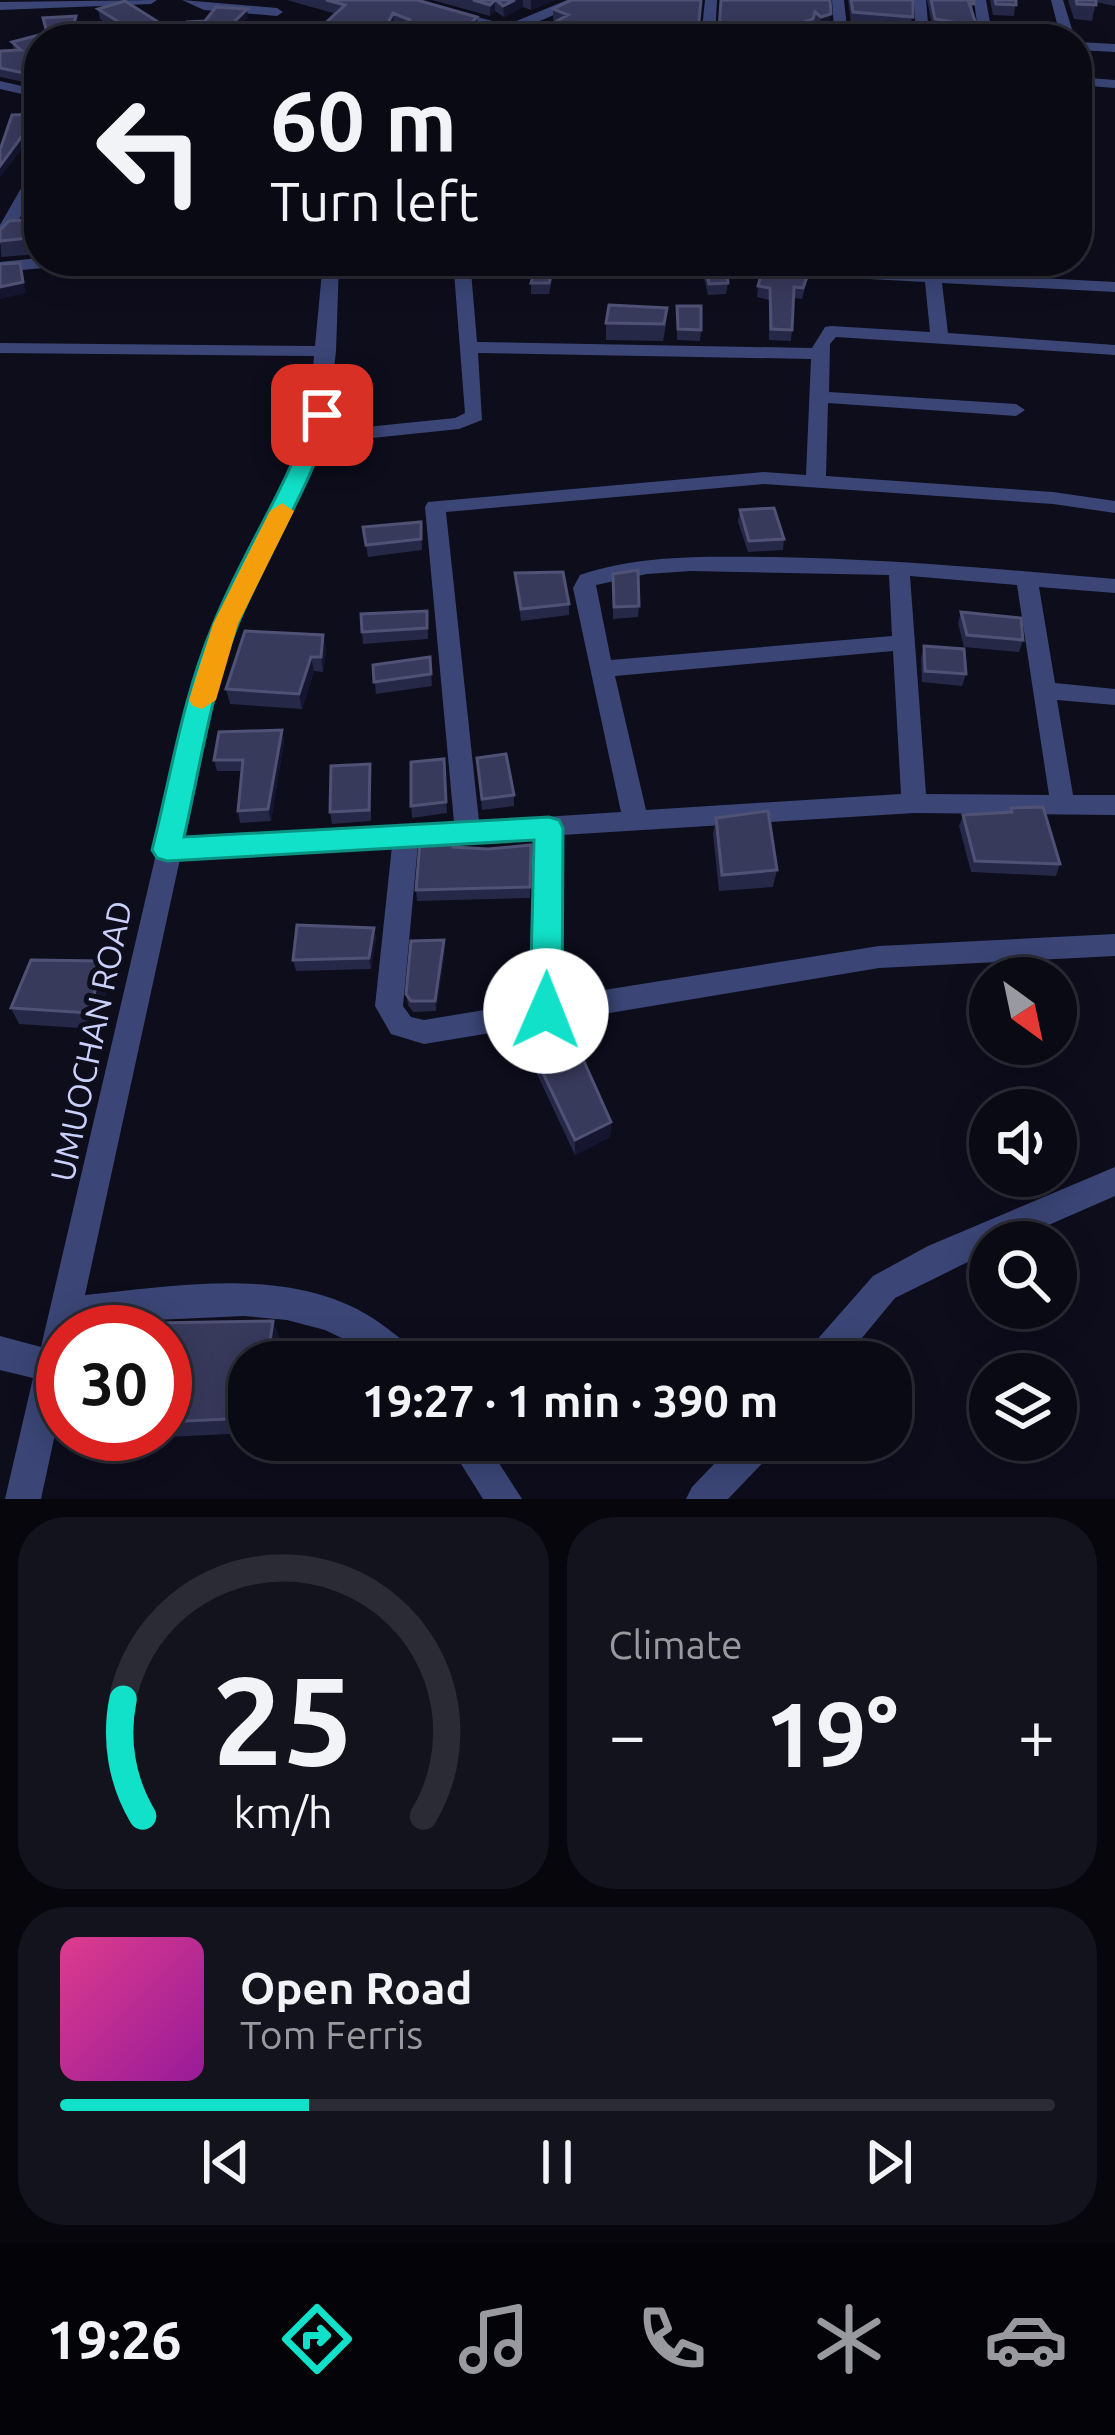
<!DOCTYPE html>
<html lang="en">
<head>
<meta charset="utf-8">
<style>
	:root { --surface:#0a0a15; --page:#13131e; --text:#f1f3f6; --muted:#999aa0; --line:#2a2b34; --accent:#11e1c8 }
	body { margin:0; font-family:Ubuntu,sans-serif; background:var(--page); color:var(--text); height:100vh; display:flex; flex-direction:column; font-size:45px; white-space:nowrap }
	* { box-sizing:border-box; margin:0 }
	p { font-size:39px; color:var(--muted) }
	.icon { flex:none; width:66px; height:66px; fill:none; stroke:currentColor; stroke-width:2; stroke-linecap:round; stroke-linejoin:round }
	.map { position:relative; height:1499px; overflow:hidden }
	.details { display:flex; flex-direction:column; gap:18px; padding:18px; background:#06060c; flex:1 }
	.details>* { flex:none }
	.top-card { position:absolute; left:24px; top:24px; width:1068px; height:252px; border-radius:48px; box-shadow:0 6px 30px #0003,0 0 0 3px var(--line); background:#0a0a15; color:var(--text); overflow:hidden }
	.needle { width:78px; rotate:147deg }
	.fabs { position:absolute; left:969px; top:957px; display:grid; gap:24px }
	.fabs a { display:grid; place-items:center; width:108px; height:108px; border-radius:50%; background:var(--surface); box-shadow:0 6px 30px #0003,0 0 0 3px var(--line); font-size:60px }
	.speed { position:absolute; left:36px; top:1305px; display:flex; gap:24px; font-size:60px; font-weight:700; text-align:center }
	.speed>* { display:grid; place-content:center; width:156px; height:156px; border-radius:50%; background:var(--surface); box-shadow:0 6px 30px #0003,0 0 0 3px var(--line); line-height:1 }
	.speed .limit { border:18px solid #d22; background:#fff; color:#111 }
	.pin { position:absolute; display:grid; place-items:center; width:102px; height:102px; color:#fff; margin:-51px; border-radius:24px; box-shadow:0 6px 18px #0006 }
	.me { position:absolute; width:132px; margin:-66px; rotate:1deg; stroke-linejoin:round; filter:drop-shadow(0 0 9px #0008) }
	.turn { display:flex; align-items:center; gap:42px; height:252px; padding:0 48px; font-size:54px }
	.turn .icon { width:156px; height:156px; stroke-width:2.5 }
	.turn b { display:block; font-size:84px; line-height:102px }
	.big { font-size:90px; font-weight:600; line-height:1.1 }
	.details .tile { flex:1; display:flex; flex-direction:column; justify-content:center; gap:18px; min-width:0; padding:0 42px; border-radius:48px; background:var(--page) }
	.details .dial { align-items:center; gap:0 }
	.dial svg { height:312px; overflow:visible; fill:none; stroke:var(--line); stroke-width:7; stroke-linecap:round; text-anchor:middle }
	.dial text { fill:var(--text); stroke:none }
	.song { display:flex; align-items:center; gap:36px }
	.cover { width:144px; height:144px; border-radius:18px; background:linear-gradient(135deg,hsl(330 70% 55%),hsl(300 70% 35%)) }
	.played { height:12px; border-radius:6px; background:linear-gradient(90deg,var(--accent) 25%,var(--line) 25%) }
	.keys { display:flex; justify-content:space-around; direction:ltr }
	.heat { display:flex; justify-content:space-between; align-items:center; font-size:66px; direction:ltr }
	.details .tiles { flex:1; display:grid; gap:18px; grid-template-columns:1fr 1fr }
	.tile:last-child { grid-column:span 2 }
	.trip { position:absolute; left:228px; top:1341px; width:684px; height:120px; border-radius:48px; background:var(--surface); box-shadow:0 6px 30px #0003,0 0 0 3px var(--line); font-weight:600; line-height:120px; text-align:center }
	.menu { display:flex; height:192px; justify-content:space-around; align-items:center; background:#040408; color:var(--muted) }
	.menu .icon { width:84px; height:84px }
	.menu .selected { color:var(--accent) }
	.menu b { font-size:54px; color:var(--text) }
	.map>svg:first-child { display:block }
</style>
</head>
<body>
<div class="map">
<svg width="1115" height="1499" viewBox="0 0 1115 1499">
	<rect width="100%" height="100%" fill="#0d0d1c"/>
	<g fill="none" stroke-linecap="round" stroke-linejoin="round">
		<path fill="#3b4677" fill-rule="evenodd" d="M157,0l-6,4 -151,6v-8z
			M182,0l95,8 6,4 -6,4 -73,-6z
			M395,0h20l92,25 60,-25h18c-13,8 -85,39 -97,39l10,-9z
			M705,0h12l-2,39h-14z
			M832,0h12l3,28 69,5 -2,-33h12l3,34 31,5 -119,-3 -44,3 37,-10z
			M974,0h12l7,39h-14z
			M1051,0h12l12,39h-14z
			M1077,42l38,2v8l-38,-2z
			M1077,77l38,3v8l-38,-3z
			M0,81l39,9v8l-39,-9z
			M39,166v18l-31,55 -8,5v-19l31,-54z
			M39,258l34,3 -8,5 -65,6v-10z
			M323,261h252l-8,5 -96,5 6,71 335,6 13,-21 6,-1 99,6 -5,-50 -295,-16 -8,-5h101l392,21v10l-173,-9 6,50 167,12v10l-279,-18 -6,7 -1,48 187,12 9,6 -9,6 -188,-13 -2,73 227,16 62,9v12l-62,-9 -289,-20 -318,28 33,309 142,-9 -48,-224 7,-13c62,-21 128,-18 193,-18 114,2 228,12 342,22v14l-76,-6 16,96 60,6v16l-58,-5 16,95h42v20l-201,-2 -352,22 -2,162 319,-51 236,-12v22l-236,12 -455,76 -33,-10 -16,-28 17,-160 -212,13 -95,436c97,-9 219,-33 303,34 13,10 25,18 32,33h-43l-21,-17 -31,-15 -38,-10 -43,-4 -89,4 -92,12v65l-22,102h-36l28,-121 -33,-8v-34l41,11 157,-673 37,-95 72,-141 7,-82 -314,-3v-10l315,3zM339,262l75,12 40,-2 11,141 -10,5 -128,13 9,-80zM478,353l333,6 -5,116 -42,-3 -336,30 -3,5 29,315 -269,17 35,-165 37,-95 67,-136 135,-14 23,-9zM690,571l199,4 3,61 -281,24 -15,-75 51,-11zM910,576l107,9 32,210 -123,-1zM893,651l8,143 -255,16 -31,-134zM536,837l-4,165 -108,18 -13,-3 -8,-11 15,-162z
			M1115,1167v29l-105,46h-20v9l-95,47 -53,64h-39l5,-12 65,-74 55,-30z
			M446,1440h38l38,59h-39z
			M737,1440h41l-5,12 -45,47h-42l6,-12z"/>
	</g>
	<path fill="#262848" d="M287,0h130l61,29 -71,1 -13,-6 -7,15h-79l28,-25z
		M432,0h123l-24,10 -8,-3 -19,10 -9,-6 -5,5z
		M830,0l-1,26 -10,2 -5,-5 -3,8 -3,1 -1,7h-273v-6l22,-12 -3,-1v-11l146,22h20z
		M848,0h65l-2,28 -60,-4z
		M927,0h47l-2,12 4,12 -2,11h-12l-29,-5z
		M990,0h26l-2,16 -21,-1z
		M1068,0h47v6l-19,-4 -4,19 -18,-2z
		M98,9l77,30h-42l-33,-20z
		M79,25l-4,12 -36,48 -39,-8v-26l14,-1 -2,-8z
		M39,219v35l-38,3 -1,-27z
		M704,263l24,20 -2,11 -18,1 -5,-21z
		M810,269l-8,30 -8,-1 -3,43 -22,-1v-40l-12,-3 1,-11z
		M554,271l-5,23h-18v-11z
		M677,306l24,24 -1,11 -23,-1z
		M606,323l60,2 -3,16 -57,-1z
		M740,510l44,29 -1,11 -35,2 -10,-30z
		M421,522l1,28 -54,7 -5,-30z
		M515,573l54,31v11l-48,6z
		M613,574l26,32 -1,11 -25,2z
		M427,611l1,28 -65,5 -1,-12z
		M961,612l62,28 -4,12 -55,-5 -6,-24z
		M323,635l3,15 -3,22 -9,-1 -12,38 -72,-5 -4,-15z
		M924,646l42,28 -4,12 -40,-4 -1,-24z
		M430,657l2,29 -56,8 -3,-29z
		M282,730l2,11 -13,80 -31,2 -2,-12 4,-40h-25l-3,-11z
		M477,758l37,37v11l-32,4z
		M444,759l3,54 -35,5 -1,-12z
		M371,775v46l-39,3 -2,-12z
		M1011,808l49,56 -4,12 -85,-4 -12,-46 4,-11 47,-3z
		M716,818l61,52 -4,17 -54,4 -6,-57z
		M454,840v8l34,1 43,-4 -1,53 -113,3 -1,-11z
		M374,928l2,11 -5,30 -75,2 -3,-11z
		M445,951l-9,60 -23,1 -5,-7 -2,-11z
		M110,977l-14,52 -77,-5 -8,-16z
		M528,1042l83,80 -1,15 -35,18 -46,-98z
		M165,1332l115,6 -31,24v71l-164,8 -5,-7h85z"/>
	<path fill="#15152f" d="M495,0v11l-5,5v-11z
		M515,0h8v7l-19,10 -1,-11z
		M531,0h24l-24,10z
		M247,9l1,9 -16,17 -2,-9z
		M815,12l-1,11 -3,8 -3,1 -1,7 -14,-2 2,-12z
		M393,13l1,11 -7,15h-7z
		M831,14l-2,12 -10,2 2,-11z
		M76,16l3,9 -4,14 -4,-4z
		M477,17l1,12 -11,10h-12z
		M249,30l2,9h-14z
		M39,114v12l-39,52v-12z
		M20,263l6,30 -26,6v-12z
		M323,635l3,15 -3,22 -2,-15z
		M311,657l3,14 -12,38 -3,-15z
		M282,730l2,11 -13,80 -3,-12z
		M374,928l2,11 -5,30 -2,-11z
		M444,940l1,11 -9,60 -1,-10z
		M103,961l7,16 -14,52 -7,-16z
		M611,1122l-1,15 -35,18v-15z
		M273,1321l7,17 -3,24h-10z"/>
	<path fill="#383a5c" stroke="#4f5175" stroke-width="3" d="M326,0h91l60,17 -22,22h-50l5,-19 -17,-7 -13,26h-72l37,-34z
		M473,0h22l-5,5z
		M496,0h19l-12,6z
		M572,0h129l-3,31h21l2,-31h109l1,14 -10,3 -6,-5 -2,7 -18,6 1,6h12l-3,8h-260l-11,-6 34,-18 -15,-6z
		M851,0h62v17l-60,-5z
		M931,0h43v4l-5,-1 7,21h-12l-29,-5z
		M995,0h21v5l-20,-1z
		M1076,0h20v5l-19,-1z
		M125,1l49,31 -14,7h-14l-48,-30z
		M216,7l31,2 -17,17 19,4 -12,9h-51l1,-17 18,-1z
		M76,16l-5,19 12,4h-44v45l-1,-8 -38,-8v-17l21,-1 -9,-8 35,-9 -4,-15z
		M820,29h76l2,10h-79z
		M39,114l-17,22 -22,30v-16l12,-35z
		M39,219v18l-39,4v-11l9,-9z
		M538,261h16l-5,22h-18z
		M20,263l3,19 -23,5v-23z
		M704,263l22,2 2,18 -19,1z
		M763,267l47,2 -7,19 -9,-1 -2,43 -21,-1 -1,-41 -12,-2z
		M609,305l58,3 -3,16 -58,-1z
		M677,306h24v24l-23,-1z
		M774,508l10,31 -35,2 -9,-31z
		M421,522v17l-55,6 -3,-18z
		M638,570l1,36 -25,1 -1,-33z
		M563,572l6,32 -48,5 -6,-36z
		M427,611v17l-65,4 -1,-18z
		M961,612l60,6 2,22 -56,-5z
		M245,631l78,4 -2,22h-10l-12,37 -73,-5z
		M924,646l40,3 2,25 -41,-3z
		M430,657l1,17 -57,8 -1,-17z
		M282,730l-14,79 -30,2 5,-51h-29l5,-28z
		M506,754l8,41 -32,4 -5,-41z
		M444,759l2,43 -35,4v-44z
		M370,764l-1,46 -39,2 1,-46z
		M1043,807l17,57 -85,-3 -12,-46 49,-3 -1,-4z
		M768,811l9,59 -55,5 -6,-57z
		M454,840l-1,7 35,2 43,-4 -1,42 -114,3 4,-48z
		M297,925l77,3 -5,30 -76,2z
		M444,940l-9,61h-24l-5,-7 5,-53z
		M31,960l72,1 -14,52 -78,-5z
		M570,1030l41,92 -36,18 -47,-98z
		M273,1321l-6,41h-18v56l-84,4v-90h-72l2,-8z"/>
	<path fill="#11e1c8" stroke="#0b9282" stroke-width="3" d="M322,408l11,7c-24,74 -65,137 -95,209 -27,67 -38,143 -54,213l365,-20 10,3 4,8 -1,183 -4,9 -12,4 -11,-4 -5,-9 4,-171 -367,21 -10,-3 -5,-8c19,-75 31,-154 61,-225 29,-72 73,-135 98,-210z"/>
	<path fill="#f59e0b" d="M282,503l12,8 -56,113 -22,76 -14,9 -9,-3 -4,-6 24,-76 57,-113z"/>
	<g text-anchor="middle" stroke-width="10" stroke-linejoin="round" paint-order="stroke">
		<g font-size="33" fill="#cbd0fb" stroke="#0d0d1c">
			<text transform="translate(91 1041) rotate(-78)" y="12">UMUOCHAN ROAD</text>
		</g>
	</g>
</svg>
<div class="fabs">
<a><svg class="needle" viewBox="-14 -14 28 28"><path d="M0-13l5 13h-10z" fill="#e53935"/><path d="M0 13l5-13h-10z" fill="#999aa0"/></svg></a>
<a><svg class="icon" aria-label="sound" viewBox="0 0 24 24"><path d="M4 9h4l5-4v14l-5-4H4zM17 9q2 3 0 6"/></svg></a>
<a><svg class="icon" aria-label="search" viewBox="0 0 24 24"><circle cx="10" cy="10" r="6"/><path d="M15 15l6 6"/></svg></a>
<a><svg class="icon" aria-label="layers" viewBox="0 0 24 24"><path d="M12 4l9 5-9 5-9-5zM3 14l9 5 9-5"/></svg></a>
</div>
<div class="speed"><div class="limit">30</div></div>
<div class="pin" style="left:322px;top:415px;background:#d93025"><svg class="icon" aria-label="arrive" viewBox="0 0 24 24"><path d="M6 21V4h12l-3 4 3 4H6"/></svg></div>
<svg class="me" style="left:546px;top:1011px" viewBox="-20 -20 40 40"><circle r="19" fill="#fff"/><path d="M0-13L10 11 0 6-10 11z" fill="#11e1c8"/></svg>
<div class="trip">19:27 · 1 min · 390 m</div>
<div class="top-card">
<div class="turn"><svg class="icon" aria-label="left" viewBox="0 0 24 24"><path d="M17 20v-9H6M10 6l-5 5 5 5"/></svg><div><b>60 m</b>Turn left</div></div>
</div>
</div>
<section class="details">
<div class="tiles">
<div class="tile dial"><svg viewBox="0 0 100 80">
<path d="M14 69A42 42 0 1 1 86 69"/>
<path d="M14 69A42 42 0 0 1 9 39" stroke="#11e1c8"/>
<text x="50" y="56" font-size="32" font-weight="700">25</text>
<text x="50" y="72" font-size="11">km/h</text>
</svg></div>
<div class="tile"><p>Climate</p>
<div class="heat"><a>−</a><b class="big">19°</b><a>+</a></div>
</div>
<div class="tile">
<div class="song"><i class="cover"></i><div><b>Open Road</b><p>Tom Ferris</p></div></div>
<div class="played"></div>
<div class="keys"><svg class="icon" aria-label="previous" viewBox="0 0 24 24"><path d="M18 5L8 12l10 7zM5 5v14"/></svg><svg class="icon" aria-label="pause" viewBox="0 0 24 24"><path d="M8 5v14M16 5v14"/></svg><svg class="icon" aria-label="next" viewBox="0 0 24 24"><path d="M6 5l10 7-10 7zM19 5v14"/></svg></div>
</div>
</div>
</section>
<nav class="menu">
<b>19:26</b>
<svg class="icon selected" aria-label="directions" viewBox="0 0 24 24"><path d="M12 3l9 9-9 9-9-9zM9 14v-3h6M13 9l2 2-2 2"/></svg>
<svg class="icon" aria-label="music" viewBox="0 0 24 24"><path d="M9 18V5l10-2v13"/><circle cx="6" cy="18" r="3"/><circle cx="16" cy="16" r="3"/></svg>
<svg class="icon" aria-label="phone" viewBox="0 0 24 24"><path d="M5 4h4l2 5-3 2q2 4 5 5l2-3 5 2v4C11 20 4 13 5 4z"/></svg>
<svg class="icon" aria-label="climate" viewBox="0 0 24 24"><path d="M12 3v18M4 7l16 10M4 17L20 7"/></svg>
<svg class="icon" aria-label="car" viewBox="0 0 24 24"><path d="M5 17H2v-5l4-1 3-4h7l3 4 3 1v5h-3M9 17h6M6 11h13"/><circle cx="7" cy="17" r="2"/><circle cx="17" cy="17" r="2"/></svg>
</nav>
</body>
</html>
